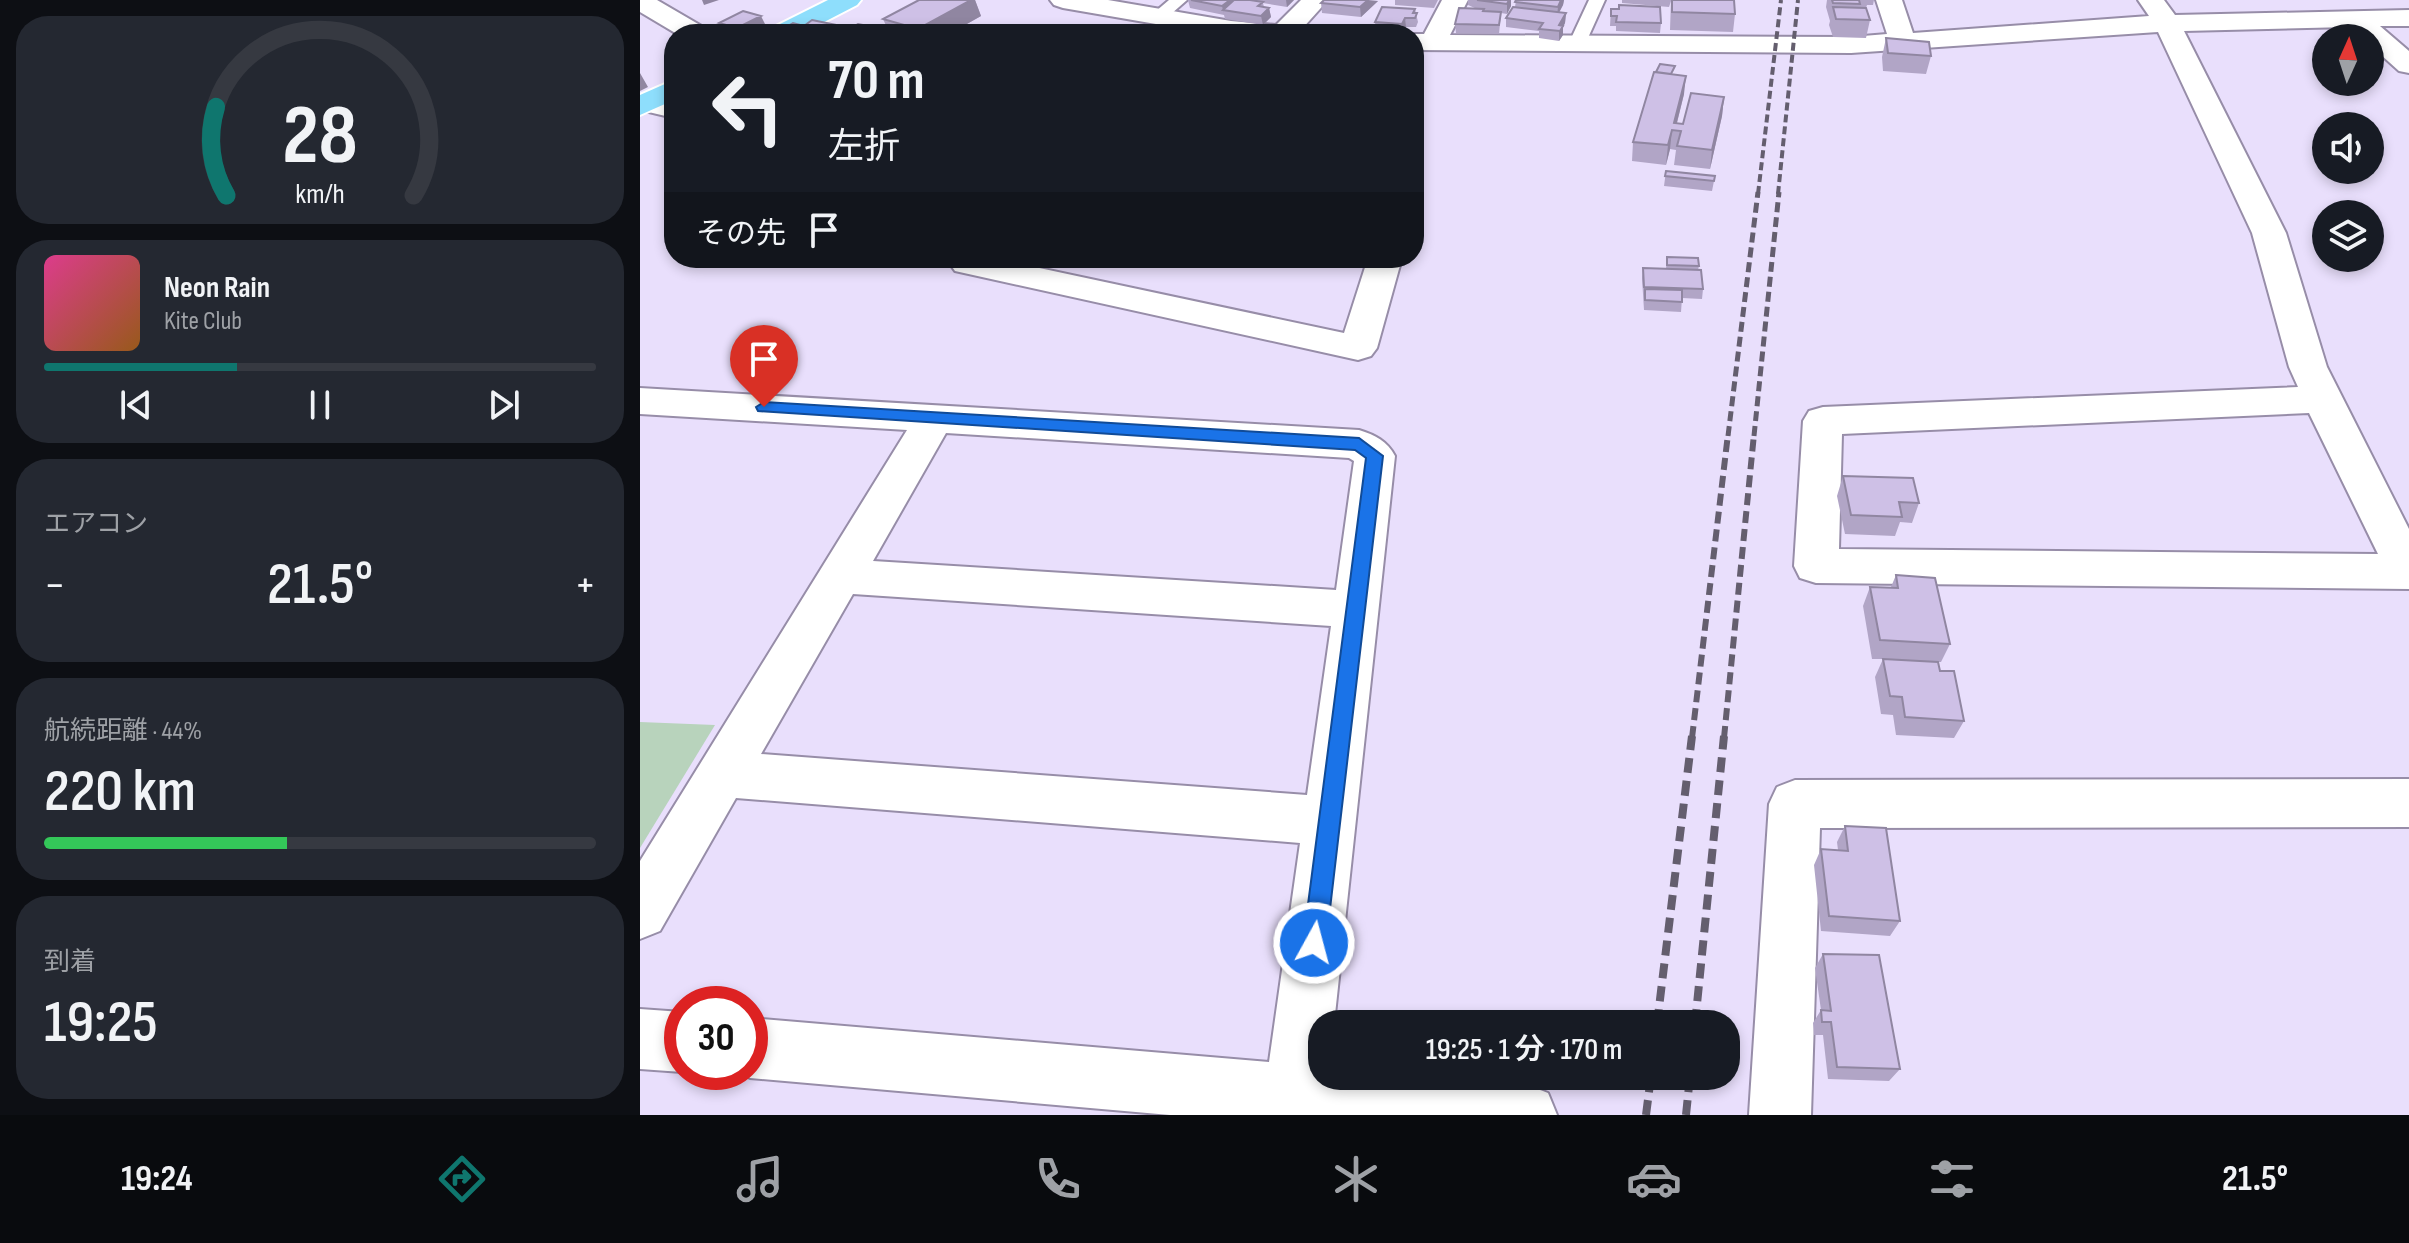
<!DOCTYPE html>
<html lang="ja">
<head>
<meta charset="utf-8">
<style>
	:root { --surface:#171b24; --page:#242831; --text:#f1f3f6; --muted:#9ea1a6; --line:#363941; --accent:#0f766e }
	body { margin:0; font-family:"Sofia Sans Condensed","Noto Sans JP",sans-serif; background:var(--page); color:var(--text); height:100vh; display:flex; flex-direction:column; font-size:30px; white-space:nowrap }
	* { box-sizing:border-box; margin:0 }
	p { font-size:26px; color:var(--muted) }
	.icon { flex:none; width:44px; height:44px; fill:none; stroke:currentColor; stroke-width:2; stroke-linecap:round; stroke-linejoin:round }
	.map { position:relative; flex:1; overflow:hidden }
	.panel { display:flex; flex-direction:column; gap:16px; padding:16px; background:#0d0f14; width:640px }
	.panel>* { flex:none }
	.banner { position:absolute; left:24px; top:24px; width:760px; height:244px; border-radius:32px; box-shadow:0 4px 12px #0003; background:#171b24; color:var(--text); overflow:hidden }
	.needle { width:52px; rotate:3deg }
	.fabs { position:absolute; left:1672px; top:24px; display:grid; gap:16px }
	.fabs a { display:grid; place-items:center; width:72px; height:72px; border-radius:50%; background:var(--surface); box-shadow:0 4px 12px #0003; font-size:40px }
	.speed { position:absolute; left:24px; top:986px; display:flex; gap:16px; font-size:40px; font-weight:700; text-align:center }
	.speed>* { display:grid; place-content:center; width:104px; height:104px; border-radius:50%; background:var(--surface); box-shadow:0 4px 12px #0003; line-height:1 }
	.speed .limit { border:12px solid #d22; background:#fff; color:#111 }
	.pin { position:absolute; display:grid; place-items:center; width:68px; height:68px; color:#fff; margin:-82px -34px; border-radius:50% 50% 50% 0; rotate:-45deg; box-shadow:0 0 8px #0007 }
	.pin .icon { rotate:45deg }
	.me { position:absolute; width:88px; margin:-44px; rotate:7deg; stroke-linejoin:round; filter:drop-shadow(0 0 6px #0008) }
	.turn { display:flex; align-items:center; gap:28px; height:168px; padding:0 32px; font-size:36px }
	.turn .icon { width:104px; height:104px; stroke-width:2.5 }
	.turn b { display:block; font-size:56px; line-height:68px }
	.then { display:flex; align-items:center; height:76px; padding:0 32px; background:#0003; gap:16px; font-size:30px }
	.big { font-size:60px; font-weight:600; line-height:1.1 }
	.panel .widget { flex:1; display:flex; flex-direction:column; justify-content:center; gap:12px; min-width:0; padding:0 28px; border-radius:32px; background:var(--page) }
	.panel .dial { align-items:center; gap:0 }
	.dial svg { height:208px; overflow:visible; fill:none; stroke:var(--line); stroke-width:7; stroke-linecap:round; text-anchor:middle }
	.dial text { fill:var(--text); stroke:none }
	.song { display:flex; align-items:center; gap:24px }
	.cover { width:96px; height:96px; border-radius:12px; background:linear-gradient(135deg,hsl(330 70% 55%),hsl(30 70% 35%)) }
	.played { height:8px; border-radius:4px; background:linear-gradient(90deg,var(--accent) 35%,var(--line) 35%) }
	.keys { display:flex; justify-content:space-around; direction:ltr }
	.heat { display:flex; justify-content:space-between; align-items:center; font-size:44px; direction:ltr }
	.charge { height:12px; border-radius:6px; background:linear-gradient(90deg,#34c759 44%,var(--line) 0) }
	.trip { position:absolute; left:668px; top:1010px; width:432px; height:80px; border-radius:32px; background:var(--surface); box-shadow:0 4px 12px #0003; font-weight:600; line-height:80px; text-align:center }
	.tab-bar { display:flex; height:128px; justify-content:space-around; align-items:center; background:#090b0e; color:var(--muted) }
	.tab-bar .icon { width:56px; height:56px }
	.tab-bar .current { color:var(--accent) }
	.tab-bar b { font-size:36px; color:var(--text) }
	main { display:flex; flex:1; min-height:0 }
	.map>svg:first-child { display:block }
</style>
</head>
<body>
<main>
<section class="panel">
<div class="widget dial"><svg viewBox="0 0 100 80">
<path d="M14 69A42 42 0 1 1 86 69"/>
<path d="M14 69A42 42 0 0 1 10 35" stroke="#0f766e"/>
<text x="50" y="56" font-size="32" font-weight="700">28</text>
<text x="50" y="72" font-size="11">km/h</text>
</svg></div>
<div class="widget">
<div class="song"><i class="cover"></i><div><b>Neon Rain</b><p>Kite Club</p></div></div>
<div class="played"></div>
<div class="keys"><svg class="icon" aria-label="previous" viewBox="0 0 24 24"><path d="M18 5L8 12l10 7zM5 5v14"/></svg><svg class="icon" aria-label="pause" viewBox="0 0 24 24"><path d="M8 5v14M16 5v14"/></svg><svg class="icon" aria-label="next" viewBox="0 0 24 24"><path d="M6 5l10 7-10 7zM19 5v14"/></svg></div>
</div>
<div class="widget"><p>エアコン</p>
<div class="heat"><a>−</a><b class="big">21.5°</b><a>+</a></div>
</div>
<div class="widget"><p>航続距離 · 44%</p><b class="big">220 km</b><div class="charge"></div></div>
<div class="widget"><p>到着</p><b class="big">19:25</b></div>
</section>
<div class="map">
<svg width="1769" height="1115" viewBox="0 0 1769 1115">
	<rect width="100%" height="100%" fill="#e9dffc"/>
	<path fill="#b8d3bc" d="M0,722l75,3 -75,123z"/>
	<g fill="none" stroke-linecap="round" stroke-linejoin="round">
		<defs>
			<path id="service" d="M529,0h18l-24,21h-12l-2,-4z
				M949,0h16l-22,49h-12l-3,-4z"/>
			<path id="minor" d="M0,0h17l48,28 4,6h-32l-37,-22z
				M410,0h58l123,21 45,4 25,-25h27l-27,30 2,4h-89l-151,-26 -9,-3z
				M802,0h26l-18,35 401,2 36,-3 -11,-34h26l11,33 236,-17 -11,-16h26l11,15 234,-5v16h-29l29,25v22l-10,-2 -29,-26v-7h-8l-13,-11 -165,4 102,202 41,134 82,162v60l-593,-6 -16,-5 -6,-12 9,-145 6,-10 14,-4 475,-20 -9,-20 -37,-134 -94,-201 -307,21 -437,-3v-16h10zM1669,413l69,141 -539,-5 3,-115z
				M5,94l29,6v18l-34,-8v-14z
				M314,258h38l352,75 24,-75h34l-25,90 -6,8 -13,4 -403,-89 -5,-7z
				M0,388l719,42c16,5 28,11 36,26l-61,568h-12v52c66,0 166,-8 226,17l9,22h-387l-420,-37 -15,-6h15v-54l519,44 31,-219 -564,-45 -76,133 -20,8v-78l267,-431 -267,-16zM306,433l403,25 5,3 -18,129 -463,-29zM213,594l478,32 -24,169 -546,-41z
				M1769,779v48l-589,1 -9,287h-62l20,-311 8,-17 18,-7z
				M0,1009l42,3v60l-42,-3z"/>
			<path id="primary" d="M188,0h33l-4,5 -56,29h-33l4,-6z
				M34,80v20l-34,15v-20z"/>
		</defs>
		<use href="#service" stroke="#978da8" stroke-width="4"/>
		<use href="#minor" stroke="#978da8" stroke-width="4"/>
		<use href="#primary" stroke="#fff" stroke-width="4"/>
		<use href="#service" fill="#fff" fill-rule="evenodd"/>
		<use href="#minor" fill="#fff" fill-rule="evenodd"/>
		<use href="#primary" fill="#8edefc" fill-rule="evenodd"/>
		<path stroke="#645e6e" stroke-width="4" stroke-dasharray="8 4" stroke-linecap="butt" d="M1118,194l23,-194
			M1138,194l20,-194"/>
		<path stroke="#645e6e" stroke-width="5" stroke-dasharray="10 5" stroke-linecap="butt" d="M1088,436l30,-244
			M1114,436l25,-244"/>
		<path stroke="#645e6e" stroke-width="6" stroke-dasharray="12 6" stroke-linecap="butt" d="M1052,738l36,-304
			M1084,738l30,-304"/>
		<path stroke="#645e6e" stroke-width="8" stroke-dasharray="15 8" stroke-linecap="butt" d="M1017,1024l35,-288
			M1055,1024l29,-288
			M1006,1115l5,-39
			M1046,1115l4,-39"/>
	</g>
	<path fill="#b1a5c6" d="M279,0h56l6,16 -32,18h-59l-7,-15z
		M548,0h106l-7,7 -24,-4 1,4 5,1 2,9 -8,8 -38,-6 -1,-4 -34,-7z
		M755,0h43l-4,8 -39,-3z
		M828,0h43v6l-4,8 -6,-1 -2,21 -43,-1 -1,-9 22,-15 -9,-4z
		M876,0h48l-1,5 -4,8h7l-1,10 -2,4v8l-4,6 -20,-3v-7l-33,-4v-9l9,-11z
		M982,0h112l1,14 -2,18 -63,-2 1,-29 -2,6 -47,-4z
		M1187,0h47l-1,5h-6l-1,3 4,12 -4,18 -33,-1 -4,-12 1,-4 -4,-14z
		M738,1l-17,16 -39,-4 -1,-10z
		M775,9l3,13 -2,5h-10l-3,6 -27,-2 -1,-9z
		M971,9l50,14 -1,10 -44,-2v-5h-6z
		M79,23l47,3 -17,8h-18l-7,-2z
		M1246,38l45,18 -5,18 -43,-3 -1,-14z
		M1034,74l10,20 -7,29 6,1 41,-27 -2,19 -12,53 -36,-4 2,-15 -6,-1 -4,16 -34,-4 1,-19z
		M1026,171l49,5 -3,15 -48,-5z
		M1027,257l32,9 -1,4 5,19 -1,10 -20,-1 -1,14 -37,-2 -2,-32 1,-10 23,1z
		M1203,476l76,27 -7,20 -12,-1 -5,14 -50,-2 -8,-38z
		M1256,575l54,69 -9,18h-3l2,9 24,50 -10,17 -58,-3 -3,-20 -12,-1 -6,-37 8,-18h-11l-9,-53 7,-19h21z
		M1205,826l55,95 -10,15 -69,-5 -7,-66 7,-16 17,1 -1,-8z
		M1183,954l77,115 -11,12 -61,-2 -5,-44h-9l-1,-12 8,-13 -6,-42z"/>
	<path fill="#9086a1" d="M62,0h17l-15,5z
		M331,0h4l6,16 -32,18h-29l-2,-5z
		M590,0h5l-12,10 1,5 -2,-9z
		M646,0h8l-7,7z
		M728,0l10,1 -17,16 -1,-10z
		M869,0h2v6l-4,8v-10z
		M921,0h3l-1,5 -6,11 1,-9z
		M629,8l2,9 -8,8 -2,-9z
		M926,13l-1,10 -2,4v8l-4,6v-16z
		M121,16l5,10 -17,8h-8l-4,-6z
		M765,18l1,9 -3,6 -1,-9z
		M244,29l2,5h-10z
		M0,73l8,14 -8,4z
		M1046,76l-2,18 -9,36 -1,-7z
		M1084,97l-2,19 -12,53 2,-19z
		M1032,130l-2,19 -4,16 2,-20z"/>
	<path fill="#cec0e6" stroke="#9086a1" stroke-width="2" d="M279,0h52l-53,29 -35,-10z
		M551,0h39l-8,6z
		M594,0h16l13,2 -5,4 11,2 -8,8 -38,-6z
		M684,0h44l-8,7 -39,-4z
		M837,0h32l-2,4z
		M876,0h45l-3,7 -43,-5z
		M1032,0h62l1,14 -63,-2z
		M1192,0h27l1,4 -27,-1z
		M979,5l41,2 1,16 -45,-1 1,-6h-6v-7h8z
		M742,7l33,2 -2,4h4l-2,5h-10l-3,6 -27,-2z
		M873,7l53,6 -7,12 4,1 -3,5 -21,-2 4,-6 -37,-5z
		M1193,7l33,1 4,12 -34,-1z
		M819,8l25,1 -1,2 18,1 -2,13 -44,-1z
		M103,11l18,5 -24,12 -18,-5z
		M172,20l39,8 7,-4 26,5 -8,5h-101l18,-11 11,3z
		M574,31l17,3h-19z
		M1246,38l43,4 2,14 -43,-3z
		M1020,64l15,2 -4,8 -15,-2z
		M1014,72l32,4 -12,47 9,1 8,-31 33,4 -12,53 -35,-4 4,-15 -9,-1 -4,15 -35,-3z
		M1026,171l49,5 -1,5 -49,-5z
		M1027,257l31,1 1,8 -32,-1z
		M1003,268l58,2 2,19 -59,-2z
		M1005,289l37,1v12l-37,-2z
		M1203,476l70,2 6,25 -20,-1 3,15 -51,-2z
		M1256,575l39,3 15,66 -70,-4 -10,-53 28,1z
		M1243,659l55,3 2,9h14l10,50 -59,-4 -3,-20 -12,-1z
		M1205,826l41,2 14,93 -71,-5 -8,-67 27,2z
		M1183,954l56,1 21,114 -63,-2 -6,-45h-9l-1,-12 10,1z"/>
	<path fill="#1a73e8" stroke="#114b97" stroke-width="2" d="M124,402l595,36 24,18 -57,487 -3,8 -9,3 -8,-3 -3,-8 63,-485 -11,-8 -597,-39 -2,-4z"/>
</svg>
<div class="fabs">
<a><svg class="needle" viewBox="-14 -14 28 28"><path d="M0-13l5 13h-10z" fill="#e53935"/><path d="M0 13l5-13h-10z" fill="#9ea1a6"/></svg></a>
<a><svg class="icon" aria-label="sound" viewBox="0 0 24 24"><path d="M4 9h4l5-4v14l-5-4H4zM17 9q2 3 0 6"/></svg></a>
<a><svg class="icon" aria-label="layers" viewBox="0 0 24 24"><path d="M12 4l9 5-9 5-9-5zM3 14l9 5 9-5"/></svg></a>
</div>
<div class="speed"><div class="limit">30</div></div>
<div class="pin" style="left:124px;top:407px;background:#d93025"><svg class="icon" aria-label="arrive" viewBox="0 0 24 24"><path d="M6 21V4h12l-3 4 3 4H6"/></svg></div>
<svg class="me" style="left:674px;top:943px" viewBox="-20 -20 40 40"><circle r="17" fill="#1a73e8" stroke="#fff" stroke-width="3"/><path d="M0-11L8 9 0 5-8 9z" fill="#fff"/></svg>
<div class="trip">19:25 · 1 分 · 170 m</div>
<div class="banner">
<div class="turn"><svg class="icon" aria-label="left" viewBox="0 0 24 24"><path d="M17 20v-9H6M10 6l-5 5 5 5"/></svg><div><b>70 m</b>左折</div></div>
<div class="then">その先<svg class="icon" aria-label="arrive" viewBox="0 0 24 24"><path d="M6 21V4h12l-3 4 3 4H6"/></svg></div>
</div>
</div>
</main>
<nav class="tab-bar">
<b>19:24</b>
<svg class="icon current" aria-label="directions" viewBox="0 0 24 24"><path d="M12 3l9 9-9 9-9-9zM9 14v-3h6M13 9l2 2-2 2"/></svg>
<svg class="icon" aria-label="music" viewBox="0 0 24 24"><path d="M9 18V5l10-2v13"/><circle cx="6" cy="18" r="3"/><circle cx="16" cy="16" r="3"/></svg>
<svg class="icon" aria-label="phone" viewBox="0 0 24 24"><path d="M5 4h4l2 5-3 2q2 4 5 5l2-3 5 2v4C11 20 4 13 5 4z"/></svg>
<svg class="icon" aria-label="climate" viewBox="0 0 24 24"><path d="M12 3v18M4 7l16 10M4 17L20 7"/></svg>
<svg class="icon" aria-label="car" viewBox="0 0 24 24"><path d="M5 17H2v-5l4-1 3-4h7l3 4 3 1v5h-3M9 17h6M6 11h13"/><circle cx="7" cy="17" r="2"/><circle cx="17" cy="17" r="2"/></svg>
<svg class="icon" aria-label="filters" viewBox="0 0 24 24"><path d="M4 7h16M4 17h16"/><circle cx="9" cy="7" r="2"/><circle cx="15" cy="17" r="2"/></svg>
<b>21.5°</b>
</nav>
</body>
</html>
